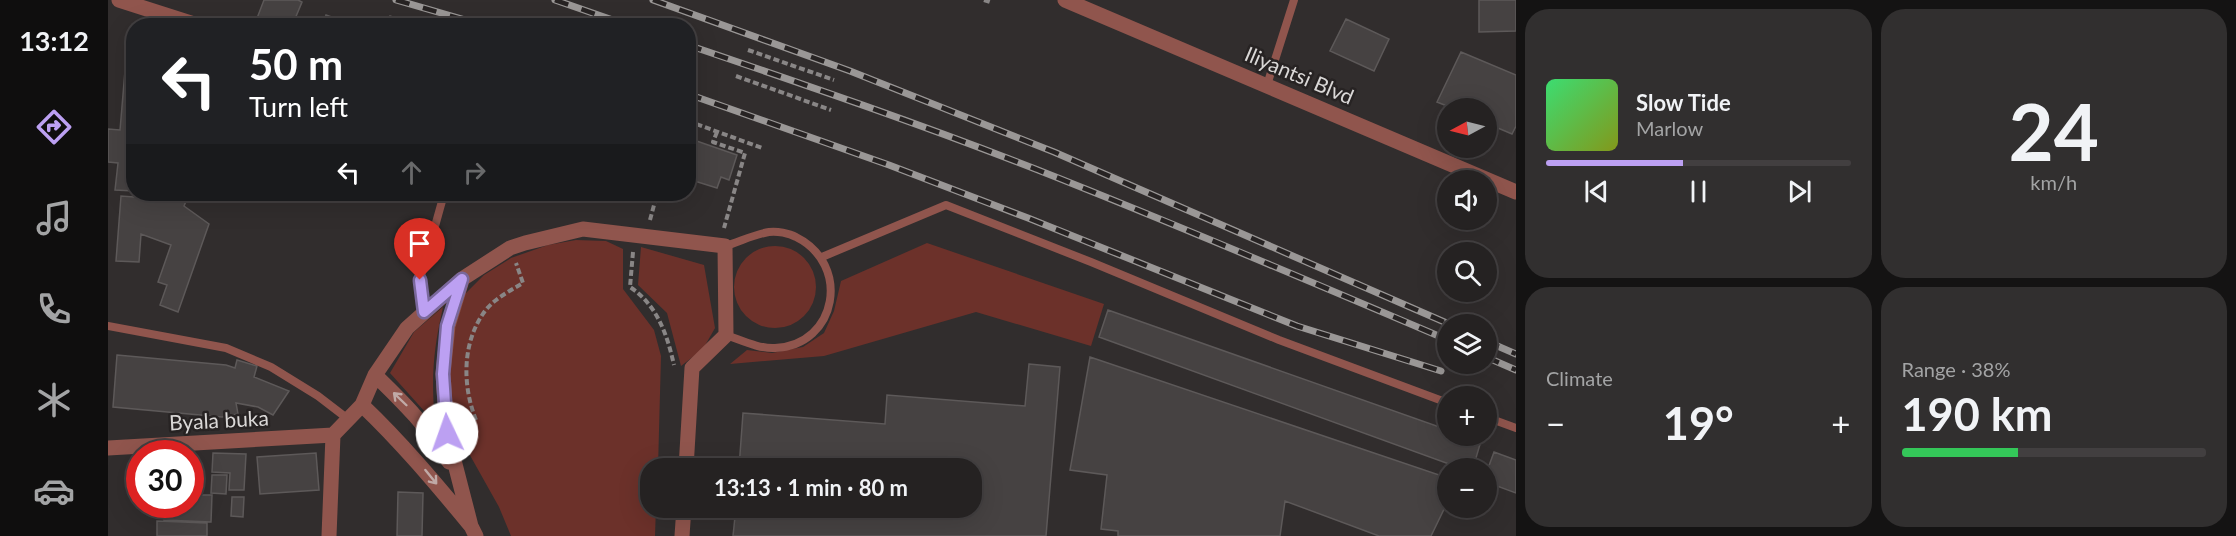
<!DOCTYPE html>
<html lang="en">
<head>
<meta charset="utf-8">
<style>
	:root { --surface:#252222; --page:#312f2f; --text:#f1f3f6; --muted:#a3a4a5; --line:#423f40; --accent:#bca0f2 }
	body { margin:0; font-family:Lato,sans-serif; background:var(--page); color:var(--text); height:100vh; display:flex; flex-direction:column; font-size:22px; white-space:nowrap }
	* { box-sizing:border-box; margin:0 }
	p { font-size:20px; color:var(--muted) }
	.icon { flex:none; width:33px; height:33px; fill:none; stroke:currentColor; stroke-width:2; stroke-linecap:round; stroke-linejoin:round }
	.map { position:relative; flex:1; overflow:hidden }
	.sheet { display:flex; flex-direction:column; gap:9px; padding:9px; background:#141313; width:720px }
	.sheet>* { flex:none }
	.hud { position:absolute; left:18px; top:18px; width:570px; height:183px; border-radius:24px; box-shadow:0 6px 24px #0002,0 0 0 2px var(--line); background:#202124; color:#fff; overflow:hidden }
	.needle { width:39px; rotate:263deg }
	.buttons { position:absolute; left:1329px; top:98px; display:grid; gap:12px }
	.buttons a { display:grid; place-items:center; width:60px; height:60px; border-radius:50%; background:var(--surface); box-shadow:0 6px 24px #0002,0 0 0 2px var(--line); font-size:30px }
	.speed { position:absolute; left:18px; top:440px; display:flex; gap:12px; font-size:30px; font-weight:700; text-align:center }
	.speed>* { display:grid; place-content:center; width:78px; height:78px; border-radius:50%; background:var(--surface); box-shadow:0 6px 24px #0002,0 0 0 2px var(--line); line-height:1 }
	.speed .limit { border:9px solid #d22; background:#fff; color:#111 }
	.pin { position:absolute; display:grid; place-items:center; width:51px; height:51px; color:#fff; margin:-62px -26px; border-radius:50% 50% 50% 0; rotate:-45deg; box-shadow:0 0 6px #0007 }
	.pin .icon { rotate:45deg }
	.me { position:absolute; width:66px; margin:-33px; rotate:357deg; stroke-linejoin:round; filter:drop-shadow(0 0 4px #0008) }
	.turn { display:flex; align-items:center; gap:21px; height:126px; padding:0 24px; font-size:27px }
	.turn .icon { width:78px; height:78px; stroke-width:2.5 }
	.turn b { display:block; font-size:42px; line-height:51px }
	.lanes { display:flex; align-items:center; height:57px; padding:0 24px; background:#0003; justify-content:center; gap:30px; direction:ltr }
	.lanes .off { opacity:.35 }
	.big { font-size:45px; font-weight:700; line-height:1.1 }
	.sheet .card { flex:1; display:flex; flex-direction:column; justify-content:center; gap:9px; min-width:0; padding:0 21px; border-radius:24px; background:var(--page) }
	.sheet .dial { align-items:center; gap:0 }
	.dial b { font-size:78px; line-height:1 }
	.song { display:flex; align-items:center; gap:18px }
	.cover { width:72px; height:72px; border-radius:9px; background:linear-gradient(135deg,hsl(140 70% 55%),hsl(70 70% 35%)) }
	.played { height:6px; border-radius:3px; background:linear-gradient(90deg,var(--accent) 45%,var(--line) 45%) }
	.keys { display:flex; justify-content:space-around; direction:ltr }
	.heat { display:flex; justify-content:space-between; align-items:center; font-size:33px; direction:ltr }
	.charge { height:9px; border-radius:4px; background:linear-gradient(90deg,#34c759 38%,var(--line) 0) }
	.sheet .tiles { flex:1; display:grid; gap:9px; grid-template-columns:repeat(2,1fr) }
	.trip { position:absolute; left:532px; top:458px; width:342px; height:60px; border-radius:24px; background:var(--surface); box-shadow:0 6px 24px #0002,0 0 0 2px var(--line); font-weight:700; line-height:60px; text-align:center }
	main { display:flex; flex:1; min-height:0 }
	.dock { display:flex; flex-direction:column; width:108px; justify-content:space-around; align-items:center; background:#0f0e0e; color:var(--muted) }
	.dock .icon { width:42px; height:42px }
	.dock .active { color:var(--accent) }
	.dock b { font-size:27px; color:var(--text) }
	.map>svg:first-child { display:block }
</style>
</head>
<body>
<main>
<nav class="dock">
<b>13:12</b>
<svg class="icon active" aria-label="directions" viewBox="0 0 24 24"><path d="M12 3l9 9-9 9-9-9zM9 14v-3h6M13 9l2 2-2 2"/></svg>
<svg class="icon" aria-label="music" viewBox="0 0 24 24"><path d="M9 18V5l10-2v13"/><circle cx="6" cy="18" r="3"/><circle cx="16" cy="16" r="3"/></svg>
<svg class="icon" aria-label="phone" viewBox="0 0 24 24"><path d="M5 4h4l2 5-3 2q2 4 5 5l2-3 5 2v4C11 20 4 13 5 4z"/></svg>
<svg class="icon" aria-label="climate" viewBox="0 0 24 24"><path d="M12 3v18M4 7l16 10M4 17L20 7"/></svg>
<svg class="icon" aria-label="car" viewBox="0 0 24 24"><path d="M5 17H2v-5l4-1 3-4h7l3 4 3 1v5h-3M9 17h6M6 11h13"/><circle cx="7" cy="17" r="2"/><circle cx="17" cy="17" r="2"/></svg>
</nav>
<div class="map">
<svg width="1408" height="536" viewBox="0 0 1408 536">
	<rect width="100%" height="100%" fill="#312d2d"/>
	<path fill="#6c312a" d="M468,240l30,1 17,8v40l31,41 7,26 -3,112h-7v39h5l-1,29h-144l-12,-29 -46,-82 -3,-46 4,-47 11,-38 19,-19 27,-17 37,-13z
		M819,243l177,61 -13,42 -115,-34 -152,44 -94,8 17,-14 25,3 31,-6 21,-14 10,-22 7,-30z
		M626 287a41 41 0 1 1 82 0a41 41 0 1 1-82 0Z
		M533,247l63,18 11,63 -12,21 -22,17 -14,-53 -29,-28z
		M335,307c-10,44 -12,71 -8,116l-45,-50 24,-41z"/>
	<path fill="#464242" stroke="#5d5959" stroke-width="1.5" d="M156,0h34l4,2 -10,24h-38z
		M1371,0h37v31l-37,1z
		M218,15l30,11h-34z
		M282,16l28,10h-31z
		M1238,19l43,20 -15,32 -44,-20z
		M1353,52l55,23v51l-4,8 -26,-11v-15h-34l-15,-6z
		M17,71h9v120l-19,-1 3,-27 -10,-1v-33l12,1z
		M580,138l49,17 -8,25 -8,-3 -4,11 -29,-9z
		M41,194h40l-5,12 25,18 -31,88 -18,-7 7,-20 -9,-3 13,-37 -30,-11 -2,28 -23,-1 5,-65 27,2z
		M1000,310l340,120v5h15l18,6 -8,27h-13l-361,-131z
		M9,355l109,10 9,3 2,-8 20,6 -3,11 35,14 -16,24 -15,-8 -22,-4 2,11 -16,3 -109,-10z
		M982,357l358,121v23l-17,35h-52l-94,-35 -5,35h-162v-5l-17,-2 6,-54 -37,-5z
		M921,364l31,3 -14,169h-313l3,-29h236v-39h-233l4,-55 142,11 2,-29 138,11z
		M1386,452l22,8v33l-30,-11v-8z
		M105,453l33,1 -2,36h-15l1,-17 -18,-1z
		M208,453l3,37 -59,4 -3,-37z
		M104,475h15l-1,19 -15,-1z
		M290,492l25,1 -1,43h-25z
		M82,495h22l-1,27 -47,-2 1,-16h25z
		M124,497h12l-1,20 -12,-1z
		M49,521l50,2v13h-50z"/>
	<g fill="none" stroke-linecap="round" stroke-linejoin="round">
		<path stroke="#898686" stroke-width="4" stroke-dasharray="6 3" stroke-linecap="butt" d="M876,0l6,2 1,-2
			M640,50l86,30
			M628,76l95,34
			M580,121l74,27
			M609,132l-4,10 32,11 -21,75
			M542,220l7,-26
			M525,252l-3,35c27,18 37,47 44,78
			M368,420c-14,-35 -14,-78 9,-109 10,-13 25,-20 38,-28l-7,-20"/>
		<path stroke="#90554d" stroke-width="8" d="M1159,85l27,-85
			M617,246c14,-4 30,-12 44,-14 8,-1 20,1 27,5 55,27 42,108 -21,111 -16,1 -34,-8 -49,-13
			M714,257l124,-52 145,57 188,78 169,63
			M316,312l-4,-32 24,-86
			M0,326l118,22 45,19 47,29 30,23
			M1378,417l30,11"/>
		<path stroke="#90554d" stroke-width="15" d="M11,0l81,26
			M354,280l-14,46 -5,48 4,59 24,93
			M267,375c28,27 54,53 74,87
			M254,405c40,38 74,79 109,121l5,10
			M0,448l225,-13
			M221,536l4,-101 29,-30 13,-30 32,-47 55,-49 48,-31 15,-5 58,-14 142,17 1,89 -34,33 -6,100
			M574,536l2,-29"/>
		<path stroke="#90554d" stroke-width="15" d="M957,0l451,192"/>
		<defs>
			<path id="rail" d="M288,0l90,26
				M447,0l75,26
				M545,0l197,71 204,81 395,172
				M580,45c118,40 235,80 350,125 137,54 274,112 410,170
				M580,94l201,71 139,53 269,108 144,45
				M1378,341l30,13
				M1378,357l30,13"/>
		</defs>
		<use href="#rail" stroke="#9a9796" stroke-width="7"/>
		<use href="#rail" stroke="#272323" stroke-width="4.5" stroke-dasharray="14" stroke-linecap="butt"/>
	</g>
	<defs><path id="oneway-shaft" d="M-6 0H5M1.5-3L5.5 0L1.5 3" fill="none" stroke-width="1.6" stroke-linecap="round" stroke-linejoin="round" transform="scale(1.5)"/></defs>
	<g stroke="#c0aaa7">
		<use href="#oneway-shaft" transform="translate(292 399) rotate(-136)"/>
		<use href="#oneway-shaft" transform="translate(323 477) rotate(51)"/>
	</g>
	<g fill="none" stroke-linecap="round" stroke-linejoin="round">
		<defs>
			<path id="route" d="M312,280l4,32 38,-33 -15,47 -4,48 4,59"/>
		</defs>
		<use href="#route" stroke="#7a689d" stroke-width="15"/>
		<use href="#route" stroke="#bca0f2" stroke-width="10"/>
	</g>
	<g text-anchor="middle" stroke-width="5" stroke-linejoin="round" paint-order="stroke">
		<g font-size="21" fill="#dad8d7" stroke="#272323">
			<text transform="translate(1191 76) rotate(23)" y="7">Iliyantsi Blvd</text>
			<text transform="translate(111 421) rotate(-3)" y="7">Byala buka</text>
		</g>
	</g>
</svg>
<div class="buttons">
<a><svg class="needle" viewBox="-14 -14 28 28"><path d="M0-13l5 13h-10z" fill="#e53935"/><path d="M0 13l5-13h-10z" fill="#a3a4a5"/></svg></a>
<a><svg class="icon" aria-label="sound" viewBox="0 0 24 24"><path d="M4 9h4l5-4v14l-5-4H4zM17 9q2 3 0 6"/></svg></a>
<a><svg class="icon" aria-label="search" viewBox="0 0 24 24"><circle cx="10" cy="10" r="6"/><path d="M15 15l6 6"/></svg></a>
<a><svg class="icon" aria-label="layers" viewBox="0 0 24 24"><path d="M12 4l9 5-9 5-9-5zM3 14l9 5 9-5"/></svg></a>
<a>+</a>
<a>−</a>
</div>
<div class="speed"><div class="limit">30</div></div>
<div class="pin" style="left:312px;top:280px;background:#d93025"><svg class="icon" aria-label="arrive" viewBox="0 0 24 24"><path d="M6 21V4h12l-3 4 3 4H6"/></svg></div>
<svg class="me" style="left:339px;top:433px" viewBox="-20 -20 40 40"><circle r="19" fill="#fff"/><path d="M0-13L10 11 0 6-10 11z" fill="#bca0f2"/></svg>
<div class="trip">13:13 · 1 min · 80 m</div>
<div class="hud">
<div class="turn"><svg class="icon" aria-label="left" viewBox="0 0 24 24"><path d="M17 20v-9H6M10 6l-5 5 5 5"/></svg><div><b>50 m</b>Turn left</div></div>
<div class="lanes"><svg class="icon" aria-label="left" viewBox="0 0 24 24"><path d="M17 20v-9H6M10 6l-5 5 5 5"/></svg><svg class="icon off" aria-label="ahead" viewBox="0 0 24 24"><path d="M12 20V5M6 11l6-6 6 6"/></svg><svg class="icon off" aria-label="right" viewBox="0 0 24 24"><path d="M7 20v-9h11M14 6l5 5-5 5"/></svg></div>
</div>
</div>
<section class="sheet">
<div class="tiles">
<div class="card">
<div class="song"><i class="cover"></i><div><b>Slow Tide</b><p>Marlow</p></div></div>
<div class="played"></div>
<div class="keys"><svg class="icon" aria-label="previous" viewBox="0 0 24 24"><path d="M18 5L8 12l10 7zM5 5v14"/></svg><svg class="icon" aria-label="pause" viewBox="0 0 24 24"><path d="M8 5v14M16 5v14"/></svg><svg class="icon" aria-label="next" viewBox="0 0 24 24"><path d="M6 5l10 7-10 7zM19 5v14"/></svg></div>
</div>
<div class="card dial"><b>24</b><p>km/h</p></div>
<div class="card"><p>Climate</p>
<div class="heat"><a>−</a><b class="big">19°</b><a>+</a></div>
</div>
<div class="card"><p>Range · 38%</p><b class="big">190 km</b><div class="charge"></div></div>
</div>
</section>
</main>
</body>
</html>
